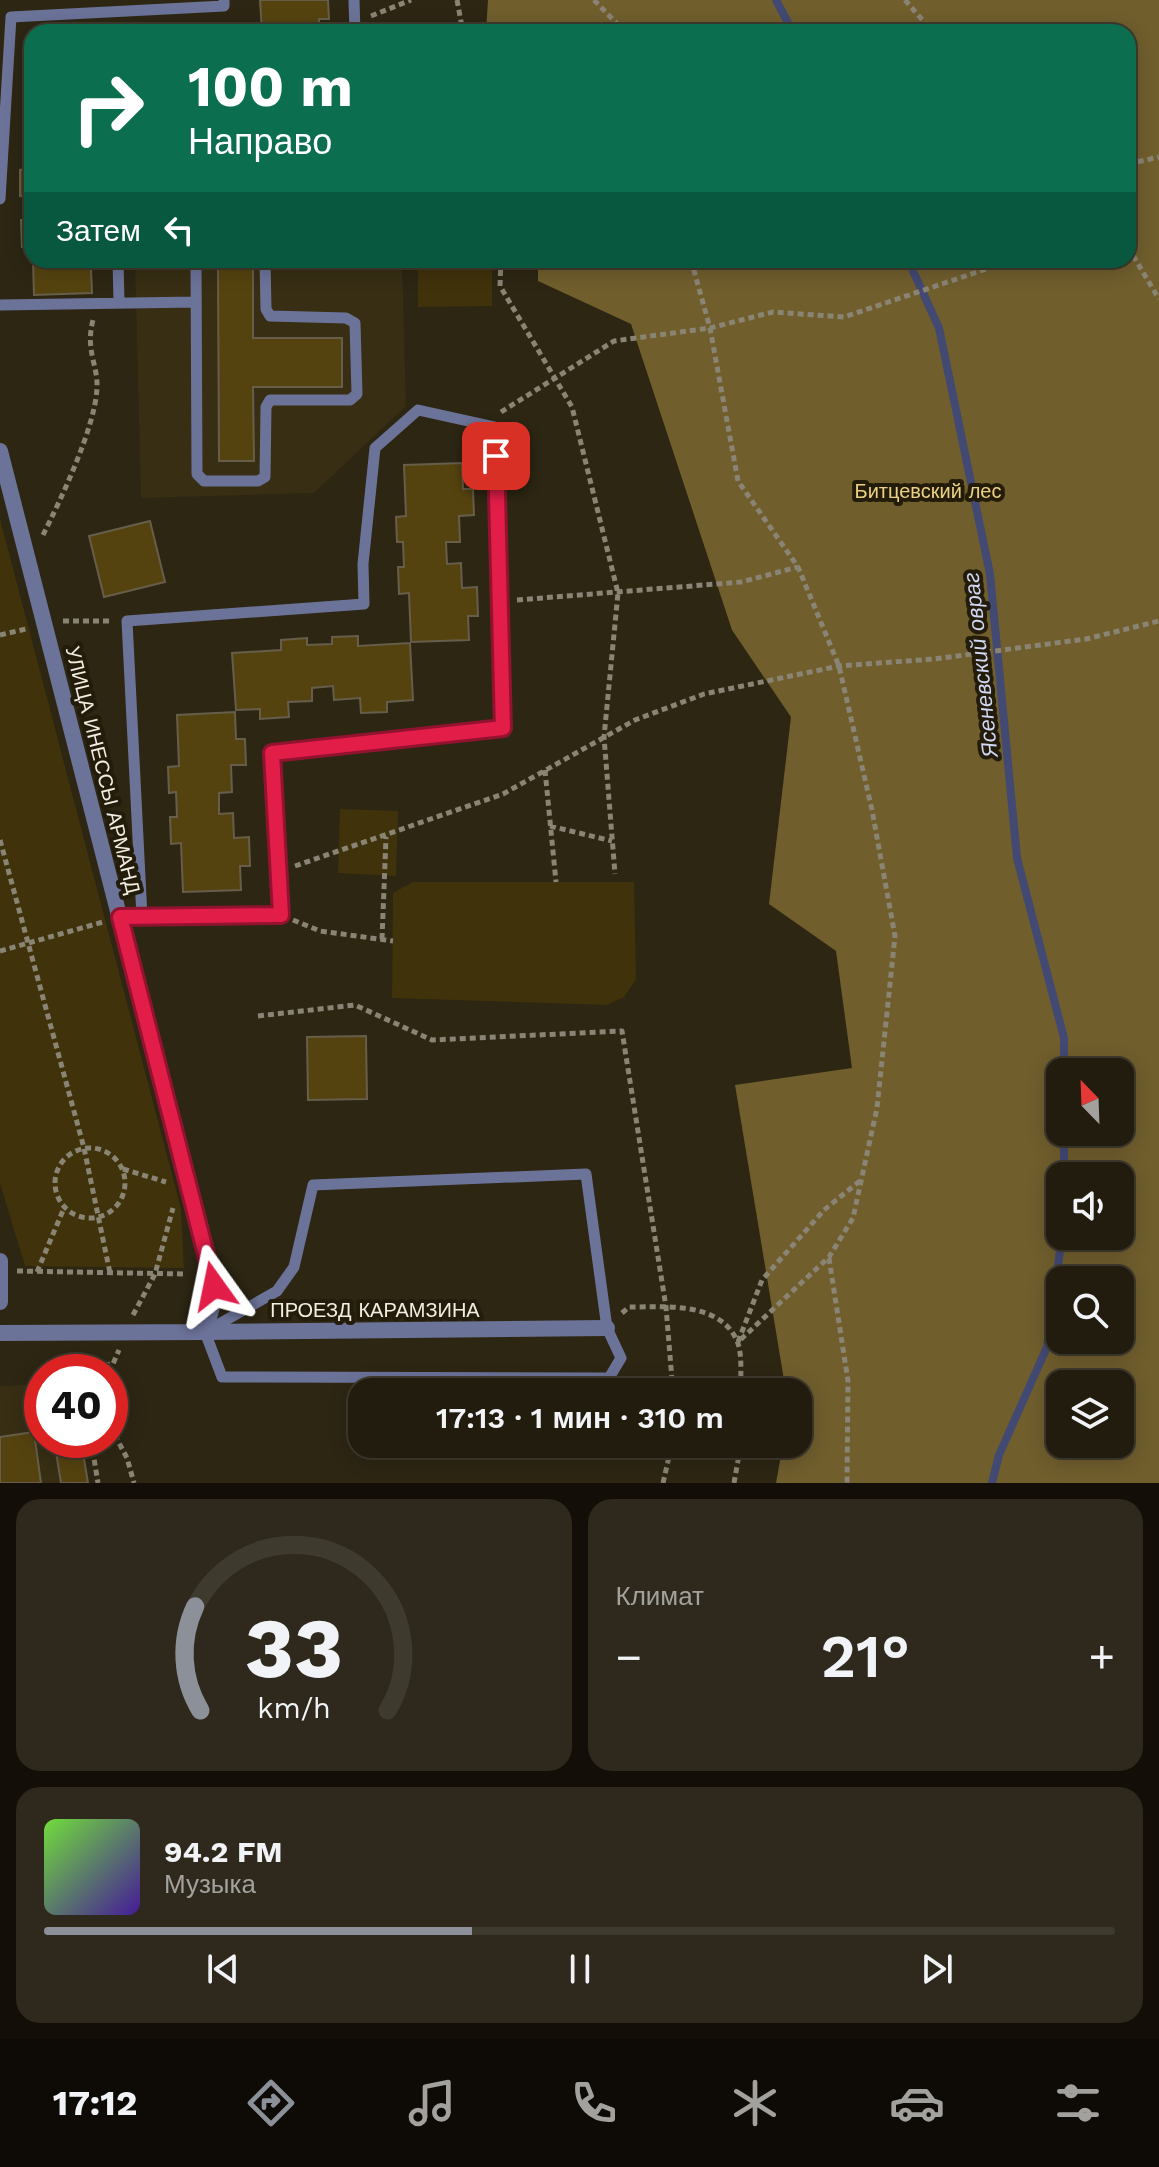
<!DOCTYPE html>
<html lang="ru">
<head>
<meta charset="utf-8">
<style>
	:root { --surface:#221c0e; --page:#2e291c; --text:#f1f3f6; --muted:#a2a19e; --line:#3f3a2e; --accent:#8c9099 }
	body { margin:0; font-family:"Work Sans",sans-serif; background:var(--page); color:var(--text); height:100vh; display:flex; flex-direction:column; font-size:30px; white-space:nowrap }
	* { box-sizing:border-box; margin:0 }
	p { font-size:26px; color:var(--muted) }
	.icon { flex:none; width:44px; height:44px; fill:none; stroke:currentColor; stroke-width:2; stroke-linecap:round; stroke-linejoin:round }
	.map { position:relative; height:1483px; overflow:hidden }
	.panel { display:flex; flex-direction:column; gap:16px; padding:16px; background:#130f08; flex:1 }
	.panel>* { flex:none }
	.top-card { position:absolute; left:24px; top:24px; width:1112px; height:244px; border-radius:24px; box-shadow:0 4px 20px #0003,0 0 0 2px var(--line); background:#0b6e4f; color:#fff; overflow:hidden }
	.needle { width:52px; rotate:337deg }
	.controls { position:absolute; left:1046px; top:1058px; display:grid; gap:16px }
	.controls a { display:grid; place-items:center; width:88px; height:88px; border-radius:16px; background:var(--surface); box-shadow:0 4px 20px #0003,0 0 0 2px var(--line); font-size:40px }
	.speed { position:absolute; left:24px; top:1354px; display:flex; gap:16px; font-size:40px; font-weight:700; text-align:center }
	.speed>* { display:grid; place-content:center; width:104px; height:104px; border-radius:50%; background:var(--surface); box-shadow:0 4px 20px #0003,0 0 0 2px var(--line); line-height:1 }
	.speed .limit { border:12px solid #d22; background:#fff; color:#111 }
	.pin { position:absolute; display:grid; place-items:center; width:68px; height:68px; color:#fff; margin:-34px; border-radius:16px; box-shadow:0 4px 12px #0006 }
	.me { position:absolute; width:88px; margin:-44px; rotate:348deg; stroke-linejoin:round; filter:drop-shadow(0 0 6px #0008) }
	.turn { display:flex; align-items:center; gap:28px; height:168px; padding:0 32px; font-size:36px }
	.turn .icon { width:104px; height:104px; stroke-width:2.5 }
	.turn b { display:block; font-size:56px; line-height:68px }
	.then { display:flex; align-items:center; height:76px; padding:0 32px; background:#0003; gap:16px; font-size:30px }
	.big { font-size:60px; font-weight:600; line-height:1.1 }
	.panel .widget { flex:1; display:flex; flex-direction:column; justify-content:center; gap:12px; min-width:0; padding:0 28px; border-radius:24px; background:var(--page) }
	.panel .dial { align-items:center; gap:0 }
	.dial svg { height:208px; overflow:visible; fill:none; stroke:var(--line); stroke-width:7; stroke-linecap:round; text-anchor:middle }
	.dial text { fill:var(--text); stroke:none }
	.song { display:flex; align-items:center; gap:24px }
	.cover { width:96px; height:96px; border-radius:12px; background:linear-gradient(135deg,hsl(100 70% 55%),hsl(260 70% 35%)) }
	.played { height:8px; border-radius:4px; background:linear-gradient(90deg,var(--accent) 40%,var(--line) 40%) }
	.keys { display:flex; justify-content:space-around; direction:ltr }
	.heat { display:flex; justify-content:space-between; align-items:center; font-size:44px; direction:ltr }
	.panel .tiles { flex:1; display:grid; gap:16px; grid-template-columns:1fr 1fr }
	.widget:last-child { grid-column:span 2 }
	.trip { position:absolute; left:348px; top:1378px; width:464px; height:80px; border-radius:24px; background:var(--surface); box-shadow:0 4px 20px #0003,0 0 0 2px var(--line); font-weight:600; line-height:80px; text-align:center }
	.tab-bar { display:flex; height:128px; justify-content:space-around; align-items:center; background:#0e0b06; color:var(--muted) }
	.tab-bar .icon { width:56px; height:56px }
	.tab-bar .on { color:var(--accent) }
	.tab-bar b { font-size:36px; color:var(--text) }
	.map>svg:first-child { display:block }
</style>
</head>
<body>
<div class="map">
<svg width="1159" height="1483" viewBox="0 0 1159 1483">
	<rect width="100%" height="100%" fill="#2d2613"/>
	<path fill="#372e14" d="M135,260h267l4,146 -92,87 -173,5z
		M42,1384v56h40l6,43h-88v-97z"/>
	<path fill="#40320b" d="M418,260h74v46l-74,1z
		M0,519l181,690 3,59 -159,-2 -25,-83z
		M340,809l58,2 -2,65 -58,-3z
		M413,882h221l2,97 -12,18 -17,8 -215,-7 1,-105z"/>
	<path fill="#705e2d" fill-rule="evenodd" d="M488,0h671v1483h-383l7,-39h15v-52h-12l-51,-307 117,-17 -16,-117 -67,-47 22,-187 -59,-87 -101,-306 -93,-43v-21h590v-228h-642zM1060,1072h60v60h-60zM1060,1176h60v60h-60zM1060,1280h60v60h-60zM1060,1384h60v60h-60z"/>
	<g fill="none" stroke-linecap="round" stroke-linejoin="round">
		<path stroke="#424973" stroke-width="8" d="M776,0l17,32
			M908,260l31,68 51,246 27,284 47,180v34
			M1064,1176v-44
			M992,1483l7,-28 48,-108 15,-111"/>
	</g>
	<path fill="#55430f" stroke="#665e4a" stroke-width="2" d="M260,0h68l1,19h-10v13h-57z
		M28,118h4v129h-10l-1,-27h7l-1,-25 -7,1v-26l10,-1z
		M33,260h68v9h-10l1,24 -58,2z
		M253,267v71h89v49h-89l1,74h-35l-1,-193z
		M462,463l1,26h10l1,26 -15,1 1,26h-14l1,22 14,-1 1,25 15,-1 1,29h-10l1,24 -58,2 -2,-49 -10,1 -1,-27h6l-1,-25h-6l-1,-25 10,-1 -2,-51z
		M150,521l15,61 -61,15 -15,-61z
		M358,636v10l52,-3 3,57 -26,2v10l-26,1 -1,-15 -26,2 -1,-14 -21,2v13l-24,1 1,15 -29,2v-10l-24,1 -4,-57 49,-3v-10l26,-2v7l25,-1v-7z
		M235,712l1,27h9l1,26h-15l1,27 -13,1v21l14,-1 1,25 15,-1 1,29h-10l1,24 -58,2 -2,-49 -10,1 -1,-27h7l-1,-25 -7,1 -1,-26 11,-1 -2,-51z
		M366,1036l1,63 -59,1 -1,-63z
		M34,1432l7,51h-41v-46z
		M54,1440h27l7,43h-27z"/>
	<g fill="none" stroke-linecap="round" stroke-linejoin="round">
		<path stroke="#898474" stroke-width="5" stroke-dasharray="6 4" stroke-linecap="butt" d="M457,0l6,32
			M594,0l31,32
			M905,0l28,32
			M371,16l40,-16
			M1128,164l31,-7
			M1128,247l31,52
			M501,260l-1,26 72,121 46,186 -14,144 11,137
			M691,260l19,68 28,153 60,86 41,99 33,144 23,126 -18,172 -24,110 -24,39 -91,85 24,-62 62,-70 37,-30
			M501,412l113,-71 96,-13 63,-16 71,5 157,-53 3,-4
			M43,535c18,-36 52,-107 54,-147 1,-24 -12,-37 -4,-68
			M517,600l224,-18 57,-15
			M63,621h46
			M0,635l26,-6
			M545,770l11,112
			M550,826l62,15
			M0,840l84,308 26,125
			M295,866l208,-72 132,-74 69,-26 135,-28 95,-7 152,-20 73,-18
			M293,920l27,11 73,10
			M382,939l4,-102
			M0,951l103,-29
			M258,1016l97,-11 77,35 190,-9 44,276 7,85
			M55 1183a35 35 0 1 1 70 0a35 35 0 1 1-70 0Z
			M123,1169l43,13
			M829,1258l19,123 -1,102
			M17,1271l168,3
			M37,1272l27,-64
			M622,1313l7,-6c35,0 91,-6 108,34 6,13 3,37 4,51
			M133,1315l22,-41 18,-66
			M80,1372l-1,-5 34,-3 6,-14
			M110,1426l17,32 7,25
			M91,1440l7,43
			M663,1483l9,-39
			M734,1483l7,-39"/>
		<path stroke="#6c7399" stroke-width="11" d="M354,0l1,32
			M0,199l11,-182 213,-11v-6
			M118,260l1,42
			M196,260l1,214 7,7h54l7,-4 1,-70 4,-7h80l7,-6 -2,-71 -9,-5 -76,-2 -4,-7 -1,-49
			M0,305l196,-3
			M120,917l161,-2 -9,-162 231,-25 -8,-301 -77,-17 -43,38 -12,116 1,40 -237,17 15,296
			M586,1174l21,154 14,30 -12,20 -387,-1 -17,-45 72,-41 17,-24 19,-82z"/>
		<path stroke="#6c7399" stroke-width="16" d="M205,1332l402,-4"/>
		<path stroke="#6c7399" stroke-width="16" d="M0,451l214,835 -1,17 -8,29 -205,1
			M0,1261v41"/>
	</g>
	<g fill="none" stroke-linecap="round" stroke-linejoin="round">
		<defs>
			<path id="route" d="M214,1286l-94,-369 161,-2 -9,-162 231,-25 -7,-272"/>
		</defs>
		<use href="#route" stroke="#92132f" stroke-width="20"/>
		<use href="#route" stroke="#e11d48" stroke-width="14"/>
	</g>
	<g text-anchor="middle" stroke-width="8" stroke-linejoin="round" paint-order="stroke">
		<g font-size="20" fill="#ecd083" stroke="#231c0a">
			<text x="928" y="498">Битцевский лес</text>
		</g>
		<g font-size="20" fill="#f2eee2" stroke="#231c0a">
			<text transform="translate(103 770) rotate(76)" y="7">УЛИЦА ИНЕССЫ АРМАНД</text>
			<text x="375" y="1317">ПРОЕЗД КАРАМЗИНА</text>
		</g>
		<g font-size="22" font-style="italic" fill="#d1d7f4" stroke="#231c0a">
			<text transform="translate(980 665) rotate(-96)" y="8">Ясеневский овраг</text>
		</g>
	</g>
</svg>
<div class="controls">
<a><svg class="needle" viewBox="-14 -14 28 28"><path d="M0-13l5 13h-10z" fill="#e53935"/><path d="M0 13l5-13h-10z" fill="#a2a19e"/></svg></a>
<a><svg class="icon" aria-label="sound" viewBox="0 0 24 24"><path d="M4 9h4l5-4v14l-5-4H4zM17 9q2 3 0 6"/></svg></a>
<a><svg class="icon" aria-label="search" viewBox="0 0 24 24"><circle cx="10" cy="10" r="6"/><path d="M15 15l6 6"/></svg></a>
<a><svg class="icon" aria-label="layers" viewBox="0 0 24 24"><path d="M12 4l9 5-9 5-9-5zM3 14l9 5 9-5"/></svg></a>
</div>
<div class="speed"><div class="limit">40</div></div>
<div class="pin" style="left:496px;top:456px;background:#d93025"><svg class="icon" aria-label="arrive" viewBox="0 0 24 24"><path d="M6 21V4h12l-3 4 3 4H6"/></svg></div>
<svg class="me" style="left:214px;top:1286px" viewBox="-20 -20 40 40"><path d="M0-17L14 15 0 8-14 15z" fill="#e11d48" stroke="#fff" stroke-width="4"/></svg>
<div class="trip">17:13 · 1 мин · 310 m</div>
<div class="top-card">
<div class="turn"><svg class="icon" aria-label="right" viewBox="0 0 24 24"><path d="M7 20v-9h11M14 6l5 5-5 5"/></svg><div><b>100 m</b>Направо</div></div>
<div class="then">Затем<svg class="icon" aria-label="left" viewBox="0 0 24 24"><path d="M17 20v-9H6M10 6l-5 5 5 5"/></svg></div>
</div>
</div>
<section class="panel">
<div class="tiles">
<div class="widget dial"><svg viewBox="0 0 100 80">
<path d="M14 69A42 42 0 1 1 86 69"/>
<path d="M14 69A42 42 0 0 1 12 29" stroke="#8c9099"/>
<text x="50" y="56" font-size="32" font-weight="700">33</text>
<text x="50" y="72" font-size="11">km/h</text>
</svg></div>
<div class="widget"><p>Климат</p>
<div class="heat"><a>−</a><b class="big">21°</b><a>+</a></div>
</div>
<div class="widget">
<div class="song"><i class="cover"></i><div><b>94.2 FM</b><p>Музыка</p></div></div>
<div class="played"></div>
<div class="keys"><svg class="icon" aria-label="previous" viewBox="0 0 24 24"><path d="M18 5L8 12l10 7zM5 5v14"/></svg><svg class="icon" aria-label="pause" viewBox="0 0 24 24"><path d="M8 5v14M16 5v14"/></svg><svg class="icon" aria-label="next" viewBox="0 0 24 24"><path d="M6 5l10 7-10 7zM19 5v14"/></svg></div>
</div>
</div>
</section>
<nav class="tab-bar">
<b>17:12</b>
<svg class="icon on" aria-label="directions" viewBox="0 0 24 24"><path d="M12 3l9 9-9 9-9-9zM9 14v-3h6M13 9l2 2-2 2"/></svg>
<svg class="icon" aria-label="music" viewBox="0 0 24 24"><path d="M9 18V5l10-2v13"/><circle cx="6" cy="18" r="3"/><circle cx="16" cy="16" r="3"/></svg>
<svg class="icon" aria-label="phone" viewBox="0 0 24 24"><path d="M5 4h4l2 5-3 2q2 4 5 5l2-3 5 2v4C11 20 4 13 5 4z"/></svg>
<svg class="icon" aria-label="climate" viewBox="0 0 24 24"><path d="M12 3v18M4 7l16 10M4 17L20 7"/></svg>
<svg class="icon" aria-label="car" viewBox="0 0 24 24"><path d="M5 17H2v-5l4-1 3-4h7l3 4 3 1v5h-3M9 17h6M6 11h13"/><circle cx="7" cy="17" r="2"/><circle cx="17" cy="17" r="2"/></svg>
<svg class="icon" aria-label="filters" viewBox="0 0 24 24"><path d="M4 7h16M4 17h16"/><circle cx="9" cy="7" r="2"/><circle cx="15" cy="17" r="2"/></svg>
</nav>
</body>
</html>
